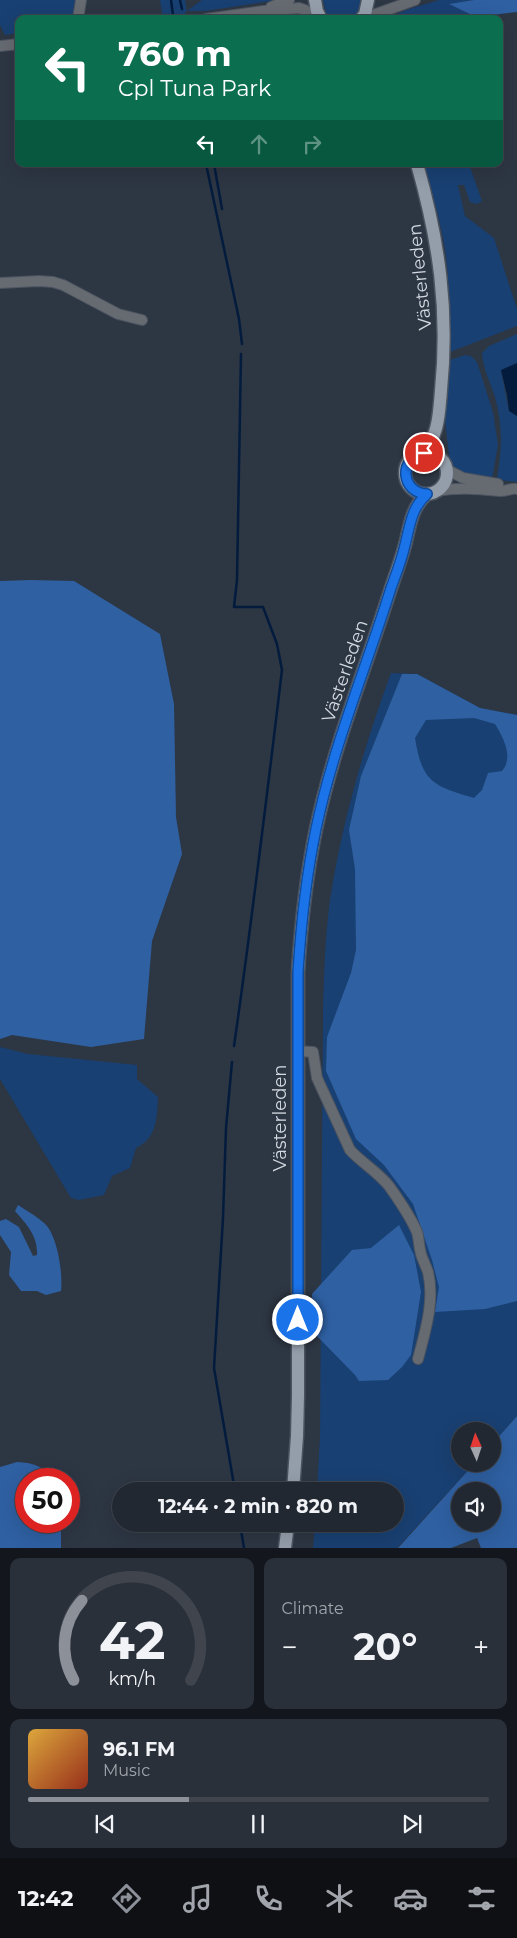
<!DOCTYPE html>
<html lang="en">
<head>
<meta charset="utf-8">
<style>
	:root { --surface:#222832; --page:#2a303a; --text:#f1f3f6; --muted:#a2a6ac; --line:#3f444d; --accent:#8c9099 }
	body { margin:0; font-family:Montserrat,sans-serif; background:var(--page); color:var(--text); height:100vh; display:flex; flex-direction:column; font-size:19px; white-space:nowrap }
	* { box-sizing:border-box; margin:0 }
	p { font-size:16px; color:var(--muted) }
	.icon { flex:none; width:28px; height:28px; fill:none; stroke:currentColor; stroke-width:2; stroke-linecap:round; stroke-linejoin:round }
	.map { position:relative; height:1548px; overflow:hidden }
	.drawer { display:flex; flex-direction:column; gap:10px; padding:10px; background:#13161c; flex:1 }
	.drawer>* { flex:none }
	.banner { position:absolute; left:15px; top:15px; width:488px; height:152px; border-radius:10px; box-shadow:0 5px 20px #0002,0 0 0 1px var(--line); background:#0b6e4f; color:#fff; overflow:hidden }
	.needle { width:32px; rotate:357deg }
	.fabs { position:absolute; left:451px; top:1422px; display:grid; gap:10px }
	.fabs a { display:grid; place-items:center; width:50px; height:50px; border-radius:50%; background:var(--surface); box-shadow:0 5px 20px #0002,0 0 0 1px var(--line); font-size:25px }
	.speed { position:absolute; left:15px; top:1468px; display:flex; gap:10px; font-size:25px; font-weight:700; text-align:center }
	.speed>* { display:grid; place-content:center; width:65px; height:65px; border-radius:50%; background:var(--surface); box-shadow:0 5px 20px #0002,0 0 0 1px var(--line); line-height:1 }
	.speed .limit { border:8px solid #d22; background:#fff; color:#111 }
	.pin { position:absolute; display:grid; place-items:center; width:42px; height:42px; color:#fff; margin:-21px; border:2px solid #fff; border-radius:50%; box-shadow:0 1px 5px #0007 }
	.me { position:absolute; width:55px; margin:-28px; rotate:0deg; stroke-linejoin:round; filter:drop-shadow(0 0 4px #0008) }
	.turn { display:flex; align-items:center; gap:18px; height:105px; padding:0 20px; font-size:22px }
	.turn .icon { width:65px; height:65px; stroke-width:2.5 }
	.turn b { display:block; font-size:35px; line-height:42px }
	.lanes { display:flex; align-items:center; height:48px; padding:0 20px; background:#0003; justify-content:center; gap:25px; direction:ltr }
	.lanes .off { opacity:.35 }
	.big { font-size:38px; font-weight:700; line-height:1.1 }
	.drawer .widget { flex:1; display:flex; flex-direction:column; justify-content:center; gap:8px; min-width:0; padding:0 18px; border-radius:10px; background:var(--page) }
	.drawer .dial { align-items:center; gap:0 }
	.dial svg { height:130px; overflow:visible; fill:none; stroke:var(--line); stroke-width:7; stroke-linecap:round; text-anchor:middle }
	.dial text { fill:var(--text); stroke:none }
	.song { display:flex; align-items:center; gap:15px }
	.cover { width:60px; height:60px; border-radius:8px; background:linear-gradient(135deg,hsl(40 70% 55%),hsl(10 70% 35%)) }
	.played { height:5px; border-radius:2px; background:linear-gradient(90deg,var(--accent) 35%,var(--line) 35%) }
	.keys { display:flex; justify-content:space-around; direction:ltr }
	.heat { display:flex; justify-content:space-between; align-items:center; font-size:28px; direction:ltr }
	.drawer .tiles { flex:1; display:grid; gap:10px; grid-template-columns:1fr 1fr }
	.widget:last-child { grid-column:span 2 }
	.trip { position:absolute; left:112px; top:1482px; width:292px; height:50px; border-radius:25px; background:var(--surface); box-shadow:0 5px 20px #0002,0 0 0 1px var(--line); font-weight:700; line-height:50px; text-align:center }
	.dock { display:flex; height:80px; justify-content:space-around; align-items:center; background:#0e1014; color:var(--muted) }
	.dock .icon { width:35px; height:35px }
	.dock .on { color:var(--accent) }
	.dock b { font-size:22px; color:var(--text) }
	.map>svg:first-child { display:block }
</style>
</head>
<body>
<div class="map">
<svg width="517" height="1548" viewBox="0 0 517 1548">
	<rect width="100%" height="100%" fill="#2d3643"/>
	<path fill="#194072" d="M0,0h76l-3,19h-54v14l-14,2 -5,-10z
		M160,0h25l2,11 15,-11h75l-71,11h-20l-1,3 -22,4z
		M323,0h38c0,8 -2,14 -9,19h-21l-5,-6z
		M439,0h35l-24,4 26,13 -1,2h-90l21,-9z
		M424,164h45l13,37 -5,3 -7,-2 -6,-17h-6l7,31 29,22 23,71v17l-67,26c0,-34 0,-68 -5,-103 -5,-29 -13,-57 -21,-85z
		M517,334v29l-16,8 8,40 8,5v66l-18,-2 -2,-2c5,-30 6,-50 -2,-81 -5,-15 -12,-28 -13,-44l7,-7z
		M465,355l6,1 6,6 16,50 5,33 -6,34 -31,-5 -11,-10 -5,-44 5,-60z
		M391,673l26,1 63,34 37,7v701l-24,27 -1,-12h-32v33h14l-77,84h-84l2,-24h81v-33h-79l3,-54 3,-427c1,-36 2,-73 7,-110 12,-78 34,-153 61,-227z
		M0,1047l28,7 109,11v14l21,18c-1,21 -1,41 -22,51l-6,20 -18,8 -8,19 -25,5 -8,-2 -71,-119z"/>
	<path fill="#2f60a2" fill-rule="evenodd" d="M474,0h43v12l-41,5 -27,-13z
		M31,580l43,1 86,53 14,70 2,113 6,37 -30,87 -8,98 -53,8 -79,-12 -12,4v-458z
		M402,674h15l63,34 37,7v586l-32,8 -50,3 4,-25 -7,-27 -19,-56 -29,-39 -28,-26 -30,-68 1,-34 24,-64 5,-23 -1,-81 -6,-39 12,-54zM474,718l21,6c8,13 19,33 7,47l-14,2 -6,17 -8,8c-41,-12 -52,-16 -59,-60l11,-18z
		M18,1205c9,6 22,13 29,21 11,14 16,48 14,65l-15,4 -9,-4h-16l-12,-16 2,-23 -11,-17v-14l6,-2 13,8 14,29 4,-1c1,-19 -10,-30 -22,-44z
		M399,1225l15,30 7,37 -10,63 -9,12 -14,13 -29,1 -4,-6 -42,-43 -1,-38 40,-44 19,-2z
		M517,1416v132h-36l-4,-10 -26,10h-53l76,-84h18l1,-21zM492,1491v33h-32v-33z
		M17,1462c15,1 26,3 35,17h-26v42h35v27h-61v-81z"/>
	<path fill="#031c3e" d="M517,363v53l-8,-5 -2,-16 -6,-25z"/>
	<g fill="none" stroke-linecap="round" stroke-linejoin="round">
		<path stroke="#031c3e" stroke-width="2.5" d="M171,0l2,15
			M180,0l2,9
			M206,164l33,155 3,25
			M214,164l8,45
			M234,1046c18,-125 33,-251 48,-376l-5,-26 -14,-37h-29l3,-27 4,-226
			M232,1062l-6,66 -3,90 -9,150 21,123
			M240,1524l4,24"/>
		<defs>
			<path id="minor" d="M271,7l18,-7
				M78,19l3,-19
				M206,19l57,-8 36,-3 6,2 16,9
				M362,19l53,-19
				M0,46l19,-2
				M0,283l39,-2 14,1 10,3 55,29 24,6
				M446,469l17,9 35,6
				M436,491c23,-4 42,-2 65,0 6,0 10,-3 16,-2
				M297,1051l16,1 4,26 33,72c12,13 28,22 39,36 10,14 21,30 28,46 2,7 2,15 4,22 2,7 5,12 7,18 7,29 -3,60 -10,87"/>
			<path id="major" d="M315,0l2,11 4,8
				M361,19l4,-5 3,-14
				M417,164c22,77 32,146 24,226 -2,23 -2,48 -20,64
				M405 473a21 21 0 1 1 42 0a21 21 0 1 1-42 0Z
				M293,1491l4,-55 1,-40v-424c3,-48 8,-95 18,-143 17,-81 49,-159 74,-238 5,-15 11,-31 15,-46 5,-19 6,-37 22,-51
				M285,1548l3,-24"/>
		</defs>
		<use href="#minor" stroke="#4b535f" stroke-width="12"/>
		<use href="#major" stroke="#4b535f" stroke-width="15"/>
		<use href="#minor" stroke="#666a71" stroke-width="10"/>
		<use href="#major" stroke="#949eab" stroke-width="12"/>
	</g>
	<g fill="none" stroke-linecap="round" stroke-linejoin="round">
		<defs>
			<path id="route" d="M298,1320v-348c3,-48 8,-95 18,-143 17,-82 50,-161 75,-241 5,-14 11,-29 14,-43 5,-19 6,-37 22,-51 -26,-1 -29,-36 -3,-41"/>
		</defs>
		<use href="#route" stroke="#114b97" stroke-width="12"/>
		<use href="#route" stroke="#1a73e8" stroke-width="9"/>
	</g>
	<g text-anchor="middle" stroke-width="5" stroke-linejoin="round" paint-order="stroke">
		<g font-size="18" fill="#d3d9e1" stroke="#2d3643">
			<text transform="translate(420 277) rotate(-96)" y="6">Västerleden</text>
			<text transform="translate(345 671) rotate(-71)" y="6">Västerleden</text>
			<text transform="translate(280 1118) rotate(-90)" y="6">Västerleden</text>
		</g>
	</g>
</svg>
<div class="fabs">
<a><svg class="needle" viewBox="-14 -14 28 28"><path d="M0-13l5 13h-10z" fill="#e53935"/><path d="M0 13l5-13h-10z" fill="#a2a6ac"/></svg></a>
<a><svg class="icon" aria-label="sound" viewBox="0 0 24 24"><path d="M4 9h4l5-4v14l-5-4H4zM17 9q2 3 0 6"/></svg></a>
</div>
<div class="speed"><div class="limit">50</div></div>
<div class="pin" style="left:424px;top:453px;background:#d93025"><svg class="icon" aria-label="arrive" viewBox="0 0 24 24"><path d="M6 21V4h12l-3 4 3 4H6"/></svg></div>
<svg class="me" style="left:298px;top:1320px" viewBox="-20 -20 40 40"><circle r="17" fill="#1a73e8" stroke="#fff" stroke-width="3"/><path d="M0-11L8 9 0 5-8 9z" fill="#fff"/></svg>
<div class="trip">12:44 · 2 min · 820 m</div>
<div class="banner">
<div class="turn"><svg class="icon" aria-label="left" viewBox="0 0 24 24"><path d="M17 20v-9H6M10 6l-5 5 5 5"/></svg><div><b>760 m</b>Cpl Tuna Park</div></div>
<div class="lanes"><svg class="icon" aria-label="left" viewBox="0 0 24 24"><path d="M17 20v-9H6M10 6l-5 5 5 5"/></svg><svg class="icon off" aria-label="ahead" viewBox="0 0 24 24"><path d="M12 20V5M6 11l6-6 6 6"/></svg><svg class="icon off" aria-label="right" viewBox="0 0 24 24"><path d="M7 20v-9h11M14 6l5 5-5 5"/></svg></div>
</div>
</div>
<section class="drawer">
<div class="tiles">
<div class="widget dial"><svg viewBox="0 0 100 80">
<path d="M14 69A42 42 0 1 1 86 69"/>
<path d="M14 69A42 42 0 0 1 19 20" stroke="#8c9099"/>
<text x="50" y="56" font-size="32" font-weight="700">42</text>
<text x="50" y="72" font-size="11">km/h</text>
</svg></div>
<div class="widget"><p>Climate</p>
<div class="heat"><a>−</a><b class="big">20°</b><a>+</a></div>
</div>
<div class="widget">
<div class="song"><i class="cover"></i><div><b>96.1 FM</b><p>Music</p></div></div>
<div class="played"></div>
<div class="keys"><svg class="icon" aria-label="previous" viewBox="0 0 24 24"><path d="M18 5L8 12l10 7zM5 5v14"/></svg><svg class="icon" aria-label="pause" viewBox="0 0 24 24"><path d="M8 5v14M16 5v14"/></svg><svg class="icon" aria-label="next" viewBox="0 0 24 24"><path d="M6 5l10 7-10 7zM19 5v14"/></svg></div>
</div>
</div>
</section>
<nav class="dock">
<b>12:42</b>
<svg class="icon on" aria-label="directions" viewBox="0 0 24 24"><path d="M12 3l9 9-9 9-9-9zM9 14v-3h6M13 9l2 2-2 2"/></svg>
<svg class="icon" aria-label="music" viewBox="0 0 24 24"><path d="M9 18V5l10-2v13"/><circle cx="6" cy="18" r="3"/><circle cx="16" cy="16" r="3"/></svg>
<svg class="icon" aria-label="phone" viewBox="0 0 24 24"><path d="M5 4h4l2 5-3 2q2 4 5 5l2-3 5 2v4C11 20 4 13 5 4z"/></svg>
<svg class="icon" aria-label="climate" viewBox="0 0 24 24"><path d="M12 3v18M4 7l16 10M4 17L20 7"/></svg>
<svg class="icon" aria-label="car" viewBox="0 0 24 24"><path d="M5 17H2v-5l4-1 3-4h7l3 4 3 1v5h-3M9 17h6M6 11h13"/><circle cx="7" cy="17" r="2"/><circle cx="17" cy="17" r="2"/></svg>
<svg class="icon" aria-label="filters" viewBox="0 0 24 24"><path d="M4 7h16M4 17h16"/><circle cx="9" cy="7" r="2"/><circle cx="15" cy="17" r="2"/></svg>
</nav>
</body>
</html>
